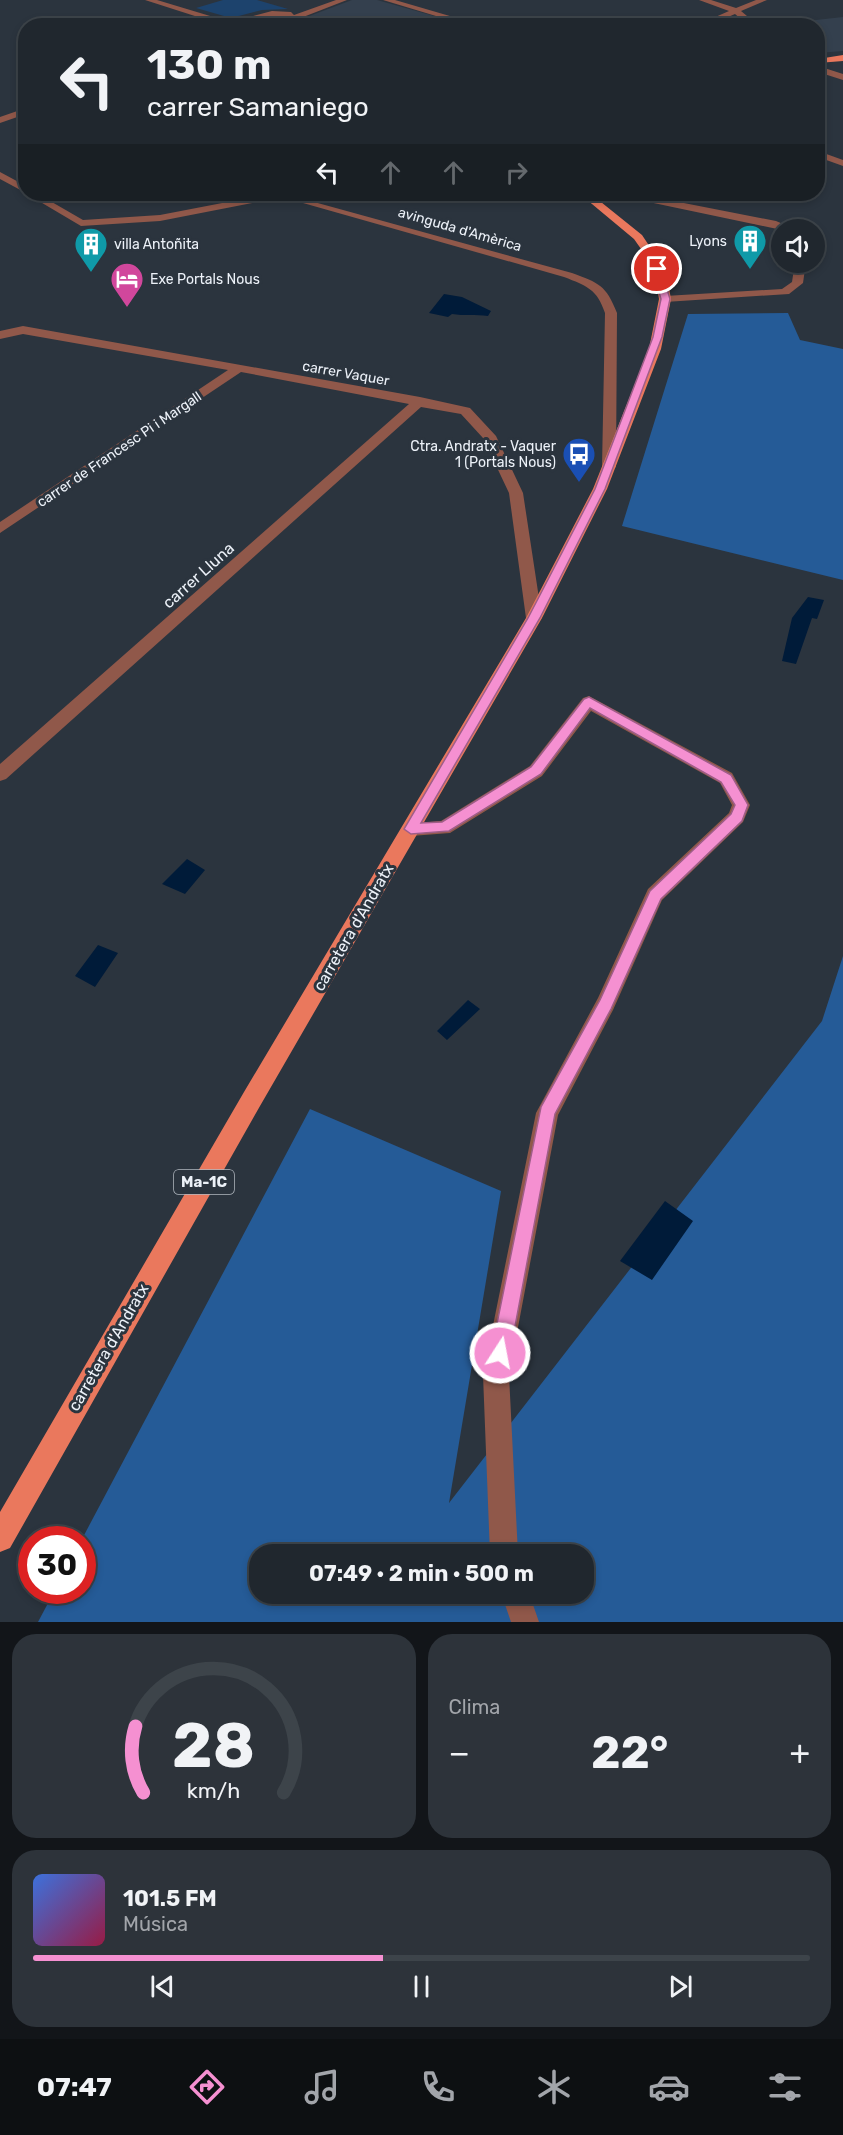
<!DOCTYPE html>
<html lang="es">
<head>
<meta charset="utf-8">
<style>
	:root { --surface:#20272e; --page:#2d333a; --text:#f1f3f6; --muted:#a2a5aa; --line:#3d444a; --accent:#f590d1 }
	body { margin:0; font-family:Rubik,sans-serif; background:var(--page); color:var(--text); height:100vh; display:flex; flex-direction:column; font-size:22px; white-space:nowrap }
	* { box-sizing:border-box; margin:0 }
	p { font-size:20px; color:var(--muted) }
	.icon { flex:none; width:33px; height:33px; fill:none; stroke:currentColor; stroke-width:2; stroke-linecap:round; stroke-linejoin:round }
	.map { position:relative; height:1622px; overflow:hidden }
	.details { display:flex; flex-direction:column; gap:12px; padding:12px; background:#121519; flex:1 }
	.details>* { flex:none }
	.banner { position:absolute; left:18px; top:18px; width:807px; height:183px; border-radius:24px; box-shadow:0 3px 9px #0003,0 0 0 2px var(--line); background:#20272e; color:var(--text); overflow:hidden }
	.tools { position:absolute; left:771px; top:219px; display:grid; gap:12px }
	.tools a { display:grid; place-items:center; width:54px; height:54px; border-radius:50%; background:var(--surface); box-shadow:0 3px 9px #0003,0 0 0 2px var(--line); font-size:30px }
	.speed { position:absolute; left:18px; top:1526px; display:flex; gap:12px; font-size:30px; font-weight:700; text-align:center }
	.speed>* { display:grid; place-content:center; width:78px; height:78px; border-radius:50%; background:var(--surface); box-shadow:0 3px 9px #0003,0 0 0 2px var(--line); line-height:1 }
	.speed .limit { border:9px solid #d22; background:#fff; color:#111 }
	.pin { position:absolute; display:grid; place-items:center; width:51px; height:51px; color:#fff; margin:-26px; border:3px solid #fff; border-radius:50%; box-shadow:0 2px 6px #0007 }
	.me { position:absolute; width:66px; margin:-33px; rotate:11deg; stroke-linejoin:round; filter:drop-shadow(0 0 4px #0008) }
	.turn { display:flex; align-items:center; gap:21px; height:126px; padding:0 30px; font-size:27px }
	.turn .icon { width:78px; height:78px; stroke-width:2.5 }
	.turn b { display:block; font-size:42px; line-height:51px }
	.lanes { display:flex; align-items:center; height:57px; padding:0 30px; background:#0003; justify-content:center; gap:30px; direction:ltr }
	.lanes .off { opacity:.35 }
	.big { font-size:45px; font-weight:700; line-height:1.1 }
	.details .card { flex:1; display:flex; flex-direction:column; justify-content:center; gap:9px; min-width:0; padding:0 21px; border-radius:24px; background:var(--page) }
	.details .dial { align-items:center; gap:0 }
	.dial svg { height:156px; overflow:visible; fill:none; stroke:var(--line); stroke-width:7; stroke-linecap:round; text-anchor:middle }
	.dial text { fill:var(--text); stroke:none }
	.song { display:flex; align-items:center; gap:18px }
	.cover { width:72px; height:72px; border-radius:9px; background:linear-gradient(135deg,hsl(220 70% 55%),hsl(340 70% 35%)) }
	.played { height:6px; border-radius:3px; background:linear-gradient(90deg,var(--accent) 45%,var(--line) 45%) }
	.keys { display:flex; justify-content:space-around; direction:ltr }
	.heat { display:flex; justify-content:space-between; align-items:center; font-size:33px; direction:ltr }
	.details .tiles { flex:1; display:grid; gap:12px; grid-template-columns:1fr 1fr }
	.card:last-child { grid-column:span 2 }
	.trip { position:absolute; left:249px; top:1544px; width:345px; height:60px; border-radius:24px; background:var(--surface); box-shadow:0 3px 9px #0003,0 0 0 2px var(--line); font-weight:700; line-height:60px; text-align:center }
	.tabs { display:flex; height:96px; justify-content:space-around; align-items:center; background:#0d1012; color:var(--muted) }
	.tabs .icon { width:42px; height:42px }
	.tabs .current { color:var(--accent) }
	.tabs b { font-size:27px; color:var(--text) }
	.map>svg:first-child { display:block }
</style>
</head>
<body>
<div class="map">
<svg width="843" height="1622" viewBox="0 0 843 1622">
	<rect width="100%" height="100%" fill="#2b343e"/>
	<path fill="#34404e" d="M352,0h25l75,21 -12,5h-157z
		M843,17v34l-25,2v-27l-47,-1z"/>
	<path fill="#1d436d" d="M223,0h34l31,9 -26,1 -31,8 -35,-10z"/>
	<path fill="#255b97" fill-rule="evenodd" d="M788,313l12,27 43,9v231l-221,-54 66,-212z
		M843,956v666h-805l17,-32h27v-51l228,-430 191,82 -52,312 373,-482zM260,1554h324v39h-324z"/>
	<path fill="#001b39" d="M444,294l18,3 29,14 -3,5c-13,-2 -24,0 -36,-2l-4,3 -19,-4z
		M808,597l16,3 -7,19 -5,-1 -16,46 -14,-3 10,-43z
		M187,859l18,11 -20,24 -23,-10z
		M98,945l20,8 -23,34 -20,-11z
		M468,1000l12,9 -33,31 -10,-9z
		M665,1201l28,20 -41,59 -32,-19z"/>
	<g fill="none" stroke-linecap="round" stroke-linejoin="round">
		<path fill="#90584a" fill-rule="evenodd" d="M145,0h12l73,22 42,-11 19,1 3,3 42,-15h11l-67,26h-13l23,-10c-25,-1 -43,10 -64,10z
			M383,0h12l89,26h-15z
			M699,0h12l25,8 20,-8h11l-26,11 18,15h-10l-14,-12 -28,12h-12l34,-15z
			M818,66l25,8v6l-25,-8z
			M26,108v6l-26,9v-6z
			M818,151l25,9v6l-25,-9z
			M0,172l26,14v7l-26,-14z
			M27,194h11l45,26 77,-5 109,-21h16l287,79c27,10 34,12 45,40l-1,154 -7,4 -7,-4 3,-154c-8,-24 -18,-27 -41,-36l-261,-74 -26,-5 -117,23 -79,5z
			M620,194h18l138,27 21,9h-15l-157,-33z
			M795,262h11l-3,21 -14,11 -124,8 -6,-3 6,-3 117,-7 10,-7z
			M23,326l397,71 50,11 26,28 27,57 19,125 -8,5 -8,-5 -17,-125 -26,-55 -22,-24 -40,-7 -415,372 -6,2v-17l409,-360 -168,-32 -241,161v-11l228,-152 -205,-36 -23,5v-8z
			M589,696l143,77 18,32 -7,17 -81,78 -49,110 -55,105 -49,260 9,179h-28l-7,-179 53,-262 62,-115 50,-109 81,-76 3,-8 -12,-22 -129,-72 -49,65 -92,57 -39,3 -6,-2 -3,-5 3,-5 36,-3 89,-55 53,-68z
			M501,1593h28l10,29h-28z"/>
		<path fill="#ea785d" fill-rule="evenodd" d="M843,55v6l-25,2v-4z
			M580,194h11l51,41 14,21 12,27 3,16 -10,50 -54,140 -65,129 -282,488 -250,442 -10,4v-40l244,-420 282,-474 67,-129 56,-140 10,-50 -3,-16 -10,-27 -12,-17z"/>
	</g>
	<path fill="#f590d1" stroke="#9f5e88" stroke-width="1.5" d="M657,267l4,2 9,30 -8,38 -57,152 -65,129 -119,205 21,-1 89,-55 53,-68 5,-2 142,78 17,30 -6,16 -81,78 -50,110 -56,105 -45,239 -3,7 -7,3 -7,-3 -2,-7 50,-246 59,-107 50,-109 81,-77 4,-9 -14,-23 -131,-74 -49,66 -92,57 -38,3 -7,-5 124,-211 67,-129 58,-152 8,-38 -9,-30z"/>
	<defs>
		<symbol id="building-pin" viewBox="-11 -11 22 30"><path d="M0 17L-7.5 6A9.5 9.5 0 1 1 7.5 6Z" fill="#0f9aa8" stroke="#2b343e"/><path d="M-4-6H4V6H1V3H-1V6H-4ZM-2.5-4.3h1.7v1.8h-1.7ZM.8-4.3h1.7v1.8H.8ZM-2.5-1h1.7V.8h-1.7ZM.8-1h1.7V.8H.8Z" fill="#fff"/></symbol>
		<symbol id="hotel-pin" viewBox="-11 -11 22 30"><path d="M0 17L-7.5 6A9.5 9.5 0 1 1 7.5 6Z" fill="#d1479c" stroke="#2b343e"/><path d="M-6-4.5h1.5V1H6V5H4.5V3h-9V5H-6ZM-4 0a1.8 1.8 0 1 1 3.6 0ZM.5 0V-2.5h3Q6-2.5 6 0Z" fill="#fff"/></symbol>
		<symbol id="bus-pin" viewBox="-11 -11 22 30"><path d="M0 17L-7.5 6A9.5 9.5 0 1 1 7.5 6Z" fill="#1a4fb4" stroke="#2b343e"/><path d="M-5-6H5V4H4V6H2V4H-2V6H-4V4H-5ZM-3.5-4V0h7V-4ZM-3.5 1.2v1.5H-2V1.2ZM2 1.2v1.5H3.5V1.2Z" fill="#fff"/></symbol>
	</defs>
	<g fill-rule="evenodd">
		<use href="#building-pin" x="731" y="222" width="38" height="52"/>
		<use href="#building-pin" x="72" y="225" width="38" height="52"/>
		<use href="#hotel-pin" x="108" y="260" width="38" height="52"/>
		<use href="#bus-pin" x="560" y="435" width="38" height="52"/>
	</g>
	<g text-anchor="middle" stroke-width="6" stroke-linejoin="round" paint-order="stroke">
		<g font-size="14" fill="#ecf1f8" stroke="#2b343e">
			<text transform="translate(460 229) rotate(16)" y="5">avinguda d'Amèrica</text>
			<text transform="translate(346 373) rotate(10)" y="5">carrer Vaquer</text>
			<text transform="translate(119 449) rotate(-34)" y="5">carrer de Francesc Pi i Margall</text>
		</g>
		<g font-size="14" fill="#ecf1f8" stroke="#2b343e" text-anchor="end">
			<text x="727" y="246">Lyons</text>
			<text x="114" y="249" text-anchor="start">villa Antoñita</text>
			<text x="150" y="284" text-anchor="start">Exe Portals Nous</text>
			<text x="556" y="451">Ctra. Andratx - Vaquer<tspan x="556" dy="16">1 (Portals Nous)</tspan></text>
		</g>
		<rect fill="#2b343e" stroke="#b2b8c0" stroke-width="1.5" x="174" y="1170" width="60" height="24" rx="4.5"/>
		<g font-size="15" font-weight="bold" fill="#ecf1f8">
			<text x="204" y="1187">Ma-1C</text>
		</g>
		<g font-size="16" fill="#ecf1f8" stroke="#2b343e">
			<text transform="translate(198 575) rotate(-42)" y="6">carrer Lluna</text>
			<text transform="translate(353 927) rotate(-60)" y="6">carretera d'Andratx</text>
			<text transform="translate(108 1347) rotate(-60)" y="6">carretera d'Andratx</text>
		</g>
	</g>
</svg>
<div class="tools">
<a><svg class="icon" aria-label="sound" viewBox="0 0 24 24"><path d="M4 9h4l5-4v14l-5-4H4zM17 9q2 3 0 6"/></svg></a>
</div>
<div class="speed"><div class="limit">30</div></div>
<div class="pin" style="left:657px;top:269px;background:#d93025"><svg class="icon" aria-label="arrive" viewBox="0 0 24 24"><path d="M6 21V4h12l-3 4 3 4H6"/></svg></div>
<svg class="me" style="left:500px;top:1353px" viewBox="-20 -20 40 40"><circle r="17" fill="#f590d1" stroke="#fff" stroke-width="3"/><path d="M0-11L8 9 0 5-8 9z" fill="#fff"/></svg>
<div class="trip">07:49 · 2 min · 500 m</div>
<div class="banner">
<div class="turn"><svg class="icon" aria-label="left" viewBox="0 0 24 24"><path d="M17 20v-9H6M10 6l-5 5 5 5"/></svg><div><b>130 m</b>carrer Samaniego</div></div>
<div class="lanes"><svg class="icon" aria-label="left" viewBox="0 0 24 24"><path d="M17 20v-9H6M10 6l-5 5 5 5"/></svg><svg class="icon off" aria-label="ahead" viewBox="0 0 24 24"><path d="M12 20V5M6 11l6-6 6 6"/></svg><svg class="icon off" aria-label="ahead" viewBox="0 0 24 24"><path d="M12 20V5M6 11l6-6 6 6"/></svg><svg class="icon off" aria-label="right" viewBox="0 0 24 24"><path d="M7 20v-9h11M14 6l5 5-5 5"/></svg></div>
</div>
</div>
<section class="details">
<div class="tiles">
<div class="card dial"><svg viewBox="0 0 100 80">
<path d="M14 69A42 42 0 1 1 86 69"/>
<path d="M14 69A42 42 0 0 1 10 35" stroke="#f590d1"/>
<text x="50" y="56" font-size="32" font-weight="700">28</text>
<text x="50" y="72" font-size="11">km/h</text>
</svg></div>
<div class="card"><p>Clima</p>
<div class="heat"><a>−</a><b class="big">22°</b><a>+</a></div>
</div>
<div class="card">
<div class="song"><i class="cover"></i><div><b>101.5 FM</b><p>Música</p></div></div>
<div class="played"></div>
<div class="keys"><svg class="icon" aria-label="previous" viewBox="0 0 24 24"><path d="M18 5L8 12l10 7zM5 5v14"/></svg><svg class="icon" aria-label="pause" viewBox="0 0 24 24"><path d="M8 5v14M16 5v14"/></svg><svg class="icon" aria-label="next" viewBox="0 0 24 24"><path d="M6 5l10 7-10 7zM19 5v14"/></svg></div>
</div>
</div>
</section>
<nav class="tabs">
<b>07:47</b>
<svg class="icon current" aria-label="directions" viewBox="0 0 24 24"><path d="M12 3l9 9-9 9-9-9zM9 14v-3h6M13 9l2 2-2 2"/></svg>
<svg class="icon" aria-label="music" viewBox="0 0 24 24"><path d="M9 18V5l10-2v13"/><circle cx="6" cy="18" r="3"/><circle cx="16" cy="16" r="3"/></svg>
<svg class="icon" aria-label="phone" viewBox="0 0 24 24"><path d="M5 4h4l2 5-3 2q2 4 5 5l2-3 5 2v4C11 20 4 13 5 4z"/></svg>
<svg class="icon" aria-label="climate" viewBox="0 0 24 24"><path d="M12 3v18M4 7l16 10M4 17L20 7"/></svg>
<svg class="icon" aria-label="car" viewBox="0 0 24 24"><path d="M5 17H2v-5l4-1 3-4h7l3 4 3 1v5h-3M9 17h6M6 11h13"/><circle cx="7" cy="17" r="2"/><circle cx="17" cy="17" r="2"/></svg>
<svg class="icon" aria-label="filters" viewBox="0 0 24 24"><path d="M4 7h16M4 17h16"/><circle cx="9" cy="7" r="2"/><circle cx="15" cy="17" r="2"/></svg>
</nav>
</body>
</html>
